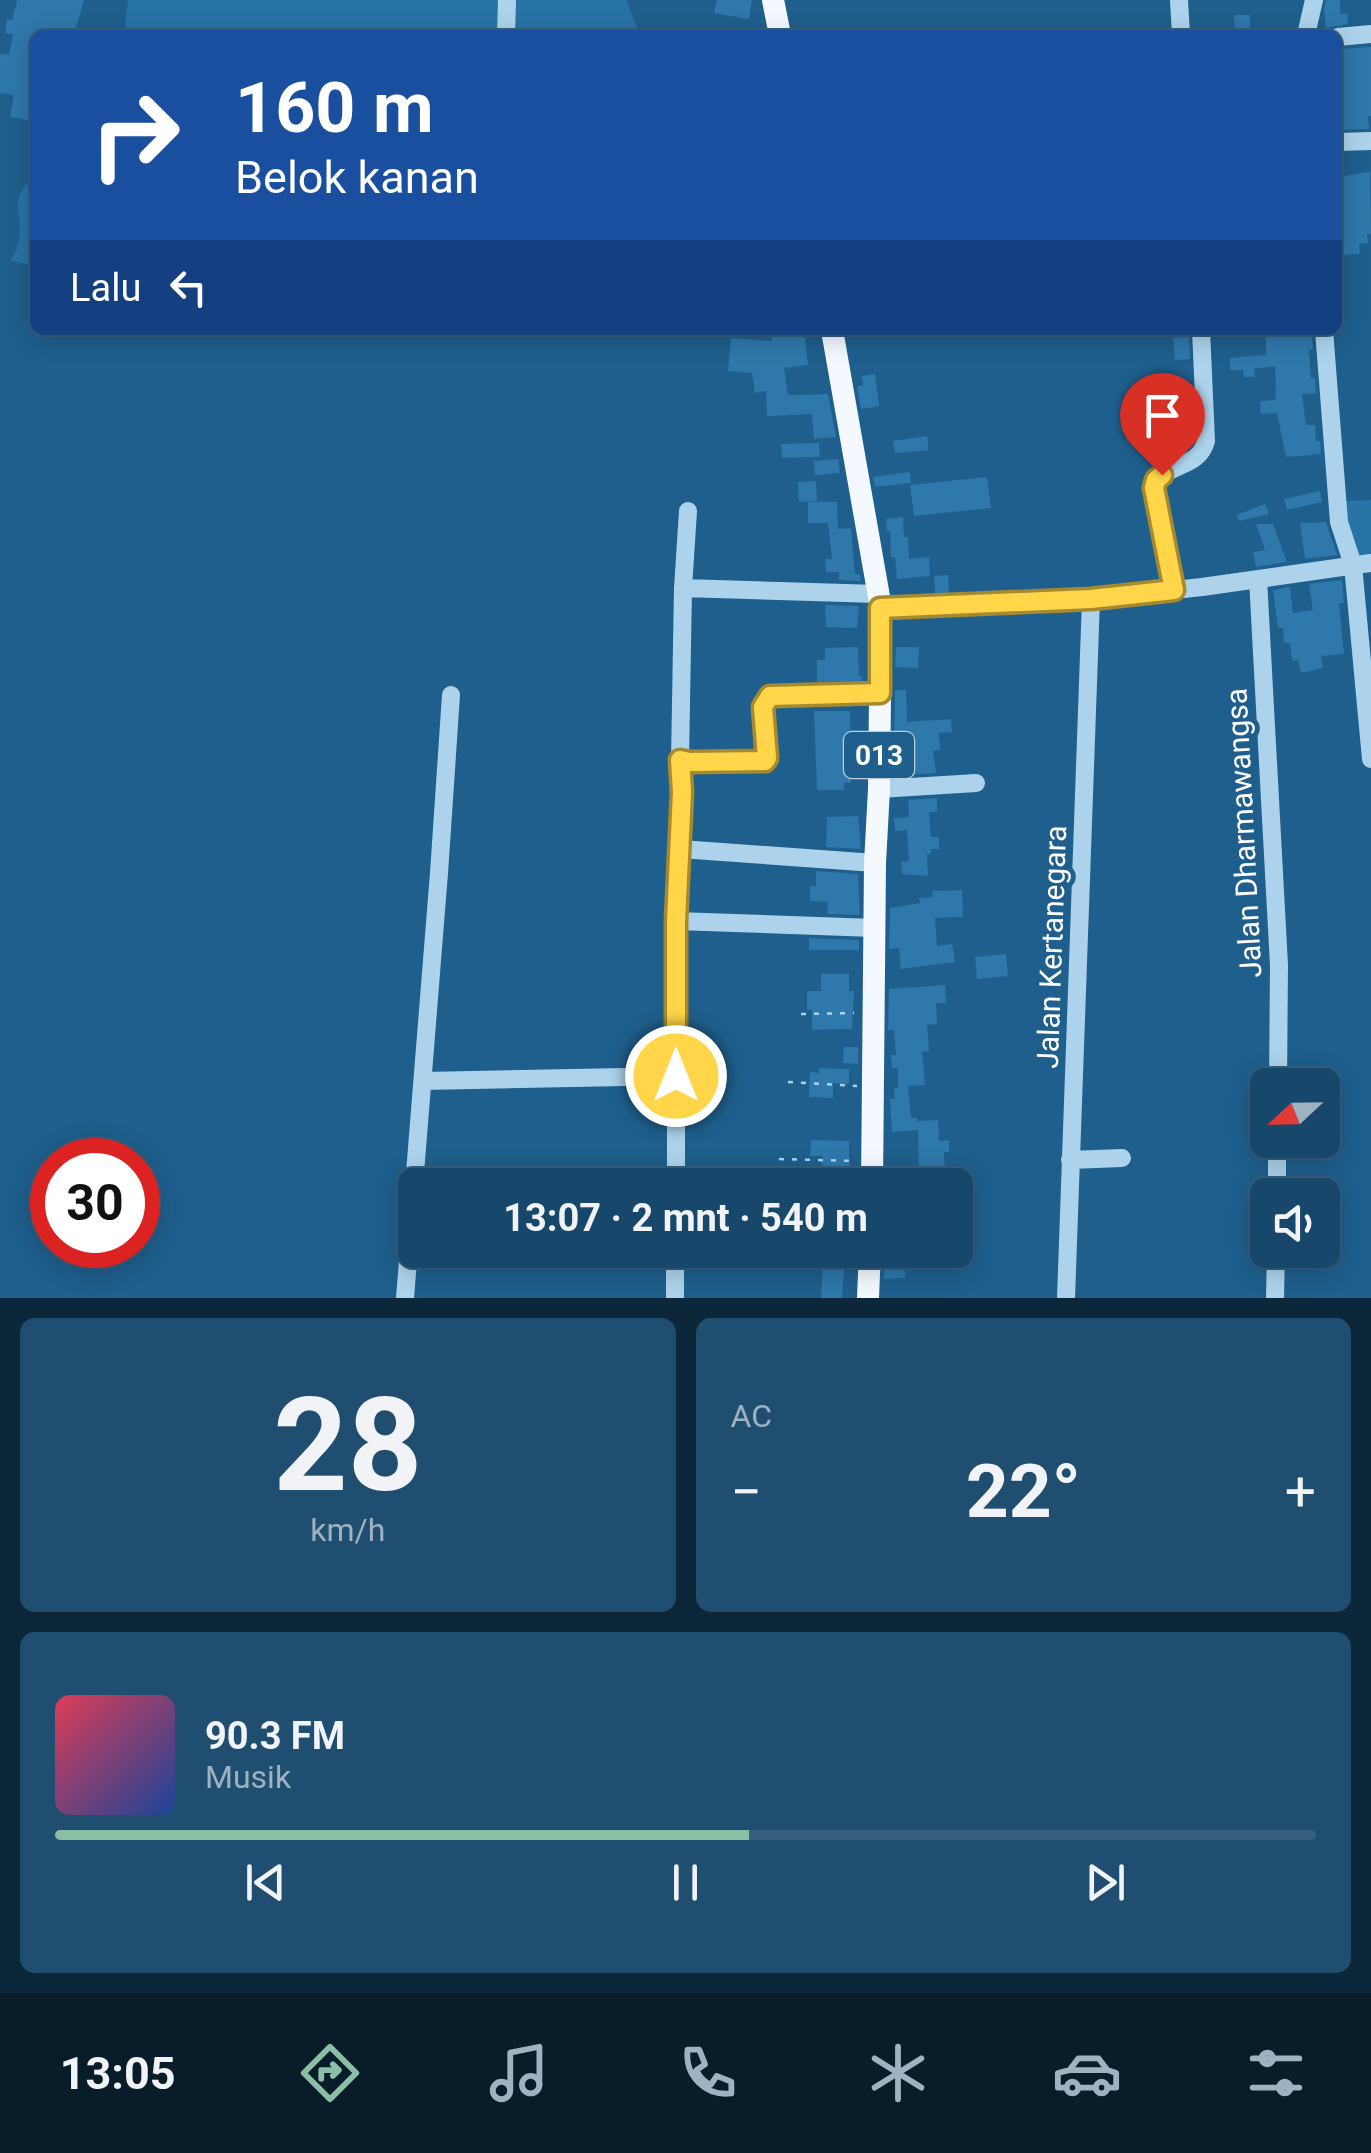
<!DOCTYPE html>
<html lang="id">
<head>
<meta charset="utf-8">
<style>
	:root { --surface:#17476a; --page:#204e70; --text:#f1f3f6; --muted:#9eb2c1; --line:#365f7e; --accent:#8abfa5 }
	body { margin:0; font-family:Roboto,sans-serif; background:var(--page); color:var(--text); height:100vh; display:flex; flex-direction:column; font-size:38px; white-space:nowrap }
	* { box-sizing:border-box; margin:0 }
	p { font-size:32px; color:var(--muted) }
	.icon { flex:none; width:55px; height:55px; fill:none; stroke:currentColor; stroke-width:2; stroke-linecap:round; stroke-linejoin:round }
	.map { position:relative; height:1298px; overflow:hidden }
	.side { display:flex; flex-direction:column; gap:20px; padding:20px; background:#0d273a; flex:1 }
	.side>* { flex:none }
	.guide { position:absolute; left:30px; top:30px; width:1312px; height:305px; border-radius:15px; box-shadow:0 5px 25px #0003,0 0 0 2px var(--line); background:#1a4fa0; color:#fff; overflow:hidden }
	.needle { width:65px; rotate:248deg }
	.buttons { position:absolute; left:1250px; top:1068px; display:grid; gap:20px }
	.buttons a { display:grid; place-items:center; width:90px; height:90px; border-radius:15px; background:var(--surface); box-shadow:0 5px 25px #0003,0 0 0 2px var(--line); font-size:50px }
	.speed { position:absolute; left:30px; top:1138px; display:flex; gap:20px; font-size:50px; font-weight:700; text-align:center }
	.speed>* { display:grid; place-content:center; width:130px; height:130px; border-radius:50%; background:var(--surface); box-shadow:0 5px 25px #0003,0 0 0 2px var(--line); line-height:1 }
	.speed .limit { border:15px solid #d22; background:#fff; color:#111 }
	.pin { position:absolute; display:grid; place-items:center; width:85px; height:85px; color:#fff; margin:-102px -42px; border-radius:50% 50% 50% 0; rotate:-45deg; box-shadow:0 0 10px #0007 }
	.pin .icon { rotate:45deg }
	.me { position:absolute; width:110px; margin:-55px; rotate:0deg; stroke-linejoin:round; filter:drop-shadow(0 0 8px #0008) }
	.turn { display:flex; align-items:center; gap:35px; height:210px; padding:0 40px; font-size:45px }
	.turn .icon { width:130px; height:130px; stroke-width:2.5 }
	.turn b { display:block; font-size:70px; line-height:85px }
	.then { display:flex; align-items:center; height:95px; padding:0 40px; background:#0003; gap:20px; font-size:38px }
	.big { font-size:75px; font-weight:700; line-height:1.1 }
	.side .card { flex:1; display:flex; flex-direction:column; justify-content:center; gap:15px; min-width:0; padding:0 35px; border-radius:15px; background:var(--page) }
	.side .dial { align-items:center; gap:0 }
	.dial b { font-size:130px; line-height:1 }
	.song { display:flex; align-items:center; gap:30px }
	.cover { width:120px; height:120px; border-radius:15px; background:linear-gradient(135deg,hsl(350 70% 55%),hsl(220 70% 35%)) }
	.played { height:10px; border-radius:5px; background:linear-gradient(90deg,var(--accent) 55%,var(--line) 55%) }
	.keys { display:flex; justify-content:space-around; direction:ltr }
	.heat { display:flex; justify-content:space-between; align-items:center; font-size:55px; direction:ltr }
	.side .tiles { flex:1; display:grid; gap:20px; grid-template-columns:1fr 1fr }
	.card:last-child { grid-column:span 2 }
	.trip { position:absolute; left:398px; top:1168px; width:575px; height:100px; border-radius:15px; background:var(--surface); box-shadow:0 5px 25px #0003,0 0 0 2px var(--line); font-weight:700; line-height:100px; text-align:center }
	.tabs { display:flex; height:160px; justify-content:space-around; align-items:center; background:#091c2a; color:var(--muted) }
	.tabs .icon { width:70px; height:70px }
	.tabs .on { color:var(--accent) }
	.tabs b { font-size:45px; color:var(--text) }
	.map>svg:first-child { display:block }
</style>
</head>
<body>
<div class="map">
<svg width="1371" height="1298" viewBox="0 0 1371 1298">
	<rect width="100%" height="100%" fill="#1f5f8d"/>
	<path fill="#2873a6" d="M128,0h498l14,35h-516z
		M35,178v87l-25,-4c25,-35 -10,-64 25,-83z
		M1371,500v63l-18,2 -16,-64z"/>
	<path fill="#2e78ab" d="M17,0h67l-10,35h-39v86l-25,-4 4,-22 -14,-2v-39l9,1 4,-21 -8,-1 2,-14 5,1z
		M717,0h35l-3,19 -35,-6z
		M1326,0h14v14h7l1,10 -22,4 -2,-16z
		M1234,15h16v14h-15z
		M1371,47v69h-3l1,13 -31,1v-81z
		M1370,172l1,62h-4l1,9 -9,1 1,10 -22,1v-78z
		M771,330h33l4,35 -24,3 4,27 40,-1 8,43 -22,2 -2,-25 -45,2 -1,-25 -11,2 -3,-20 -24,-2 3,-33 41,3z
		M1266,330h45l2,20h-4l2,28h4l1,15 -14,1 4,31h9l1,16h4l1,13 -35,3 -9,-44 -16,1 -1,-13 16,-1 -1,-34 -21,3 1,8h-11l-1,-7h-13v-12l36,-3z
		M1189,337l1,22 -15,1 -2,-22z
		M875,374l4,32 -18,3 -4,-22 6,-2 -1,-9z
		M927,436l2,14 -34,3 -2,-12z
		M819,443l1,14 -38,1 -1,-14z
		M838,459l2,14 -25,2 -1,-14z
		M910,472l1,11 -36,4 -2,-10z
		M987,477l4,31 -77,8 -4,-31z
		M816,481l1,20 -18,1 -1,-20z
		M1320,491l2,11 -35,8 -3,-11z
		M808,502h29l1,27 13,-1 4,46h5l1,7 -22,-1v-8h-13l-1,-13h7l-4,-36h-20z
		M1265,504l4,10 -30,7 -2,-6z
		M903,517l1,20h4l1,22 20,-2 1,19 -33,3 -2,-22h-4l-1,-26h-3l-1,-12z
		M1326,522l11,33 -32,4 -5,-36z
		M1256,524h17l14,38 -31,5 -3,-15 12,-2z
		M948,575l1,18h-14l-1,-17z
		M1342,580l2,23h-5l5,51 -23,2 2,12 -22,5 -3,-13 -6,1 -2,-18h-6l-1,-15h-5l-5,-38 17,-3 3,26 20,-3 -4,-26z
		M825,605l34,1 -2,22 -31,-1z
		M858,647l1,29h3v5l-45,1v-22h8v-12z
		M896,647h23l-1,21 -23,-1z
		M895,690h11l1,32 44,-3 1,13 -13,1 1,17 -7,1 3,22 -30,2 -1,-20 -11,1z
		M814,711h36l1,28h4v17h-4v27h-7v7h-27z
		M937,798v14h-8l2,25h8v12h-8v5h-4l1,22 -26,-2 -1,-12 8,-1 -2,-31 -12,1 -1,-13 15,-1 -1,-17z
		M858,816l3,33 -35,-2 1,-30z
		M816,871l42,3 2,41 -33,-1 1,-12 -18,-1v-15h6z
		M962,890l1,27 -28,1 2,28 15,-2 3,18 -54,7 -2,-21 -10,1 1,-41 30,-5 -1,-5 14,-1 -1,-6z
		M809,938l50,2v10h-50z
		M1006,954l2,22 -31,3 -2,-22z
		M821,974h28v17h5l-2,38 -40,1v-20h-5v-19h14z
		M945,985l1,18h-10l1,21 -10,1 2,26 -7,1 3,33 -17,1 3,32h6l1,9 -1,-6 21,-1 1,21 10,-1v12h-5l1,20 -26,2 -1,-44 -26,2 -2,-33h5l-1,-11h4v-20h-6l-1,-13h5l-2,-25h-6l1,-41z
		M844,1047h14v17l-15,-1z
		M819,1068l30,1v15l-16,-1v15l-24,-1 1,-25 9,1z
		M811,1140l38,1v22l1,3h7v19h-33l-2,-29h-12z
		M827,1250h12l-1,6h7l-3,42h-21l2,-33h4z
		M898,1252l1,15h6v11l-21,1 1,-26z"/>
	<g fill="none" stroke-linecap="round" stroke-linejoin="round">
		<path stroke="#add3ec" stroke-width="2.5" stroke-dasharray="5 8" stroke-linecap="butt" d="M801,1014l53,-1
			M788,1082l69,4
			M779,1159l77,2
			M777,1184l79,-1"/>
		<path stroke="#add3ec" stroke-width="18" d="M1179,0l2,35
			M506,35l1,-35
			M1306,35l8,-35
			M1338,37l33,-3
			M1338,142l33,-1
			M1324,330l15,192 14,43 18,194
			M1258,579l21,386 -1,120
			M683,588l195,6
			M1174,591l-19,-103c8,-27 43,-17 51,-47l-5,-111
			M881,608l210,-9 111,-12 169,-24
			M680,760l11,2 74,-1 -2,-54 1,-5 6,-6 110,-3
			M879,789l97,-6
			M680,849l195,14
			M676,921l198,7
			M423,1081l253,-5
			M1070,1160l52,-2
			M676,1185v-264l5,-129 -1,-32 3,-172 5,-77
			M1277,1195v-55
			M405,1298l34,-425 12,-178
			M675,1298v-48
			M1066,1298l25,-699
			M1275,1298l1,-48"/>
		<path stroke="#f3f9ff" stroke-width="22" d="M773,0l7,35
			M832,330l49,278 -2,181 -4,74 -3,322
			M868,1298l2,-48"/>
	</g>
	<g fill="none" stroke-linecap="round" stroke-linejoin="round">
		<defs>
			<path id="route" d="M676,1076v-155l6,-129 -2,-32 10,2 75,-1 2,-3 -4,-51 7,-11 110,-3v-85l211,-9 83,-9 -20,-102 2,-8 6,-5"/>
		</defs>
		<use href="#route" stroke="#a68a30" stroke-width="25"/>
		<use href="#route" stroke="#ffd54a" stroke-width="18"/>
	</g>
	<g text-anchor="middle" stroke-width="10" stroke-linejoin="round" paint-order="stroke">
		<rect fill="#1f5f8d" stroke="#bccfdd" stroke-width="2.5" x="844" y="732" width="70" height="46" rx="8"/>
		<g font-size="28" font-weight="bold" fill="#fff">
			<text x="879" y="765">013</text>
		</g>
		<g font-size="30" fill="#fff" stroke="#1f5f8d">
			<text transform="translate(1244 833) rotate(-93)" y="10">Jalan Dharmawangsa</text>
			<text transform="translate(1052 947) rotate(-88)" y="10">Jalan Kertanegara</text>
		</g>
	</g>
</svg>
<div class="buttons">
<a><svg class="needle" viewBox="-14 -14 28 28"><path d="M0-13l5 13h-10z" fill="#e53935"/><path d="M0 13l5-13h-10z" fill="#9eb2c1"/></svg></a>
<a><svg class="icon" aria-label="sound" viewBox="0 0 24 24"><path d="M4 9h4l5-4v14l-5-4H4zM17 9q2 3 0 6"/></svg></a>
</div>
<div class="speed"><div class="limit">30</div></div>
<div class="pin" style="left:1162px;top:475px;background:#d93025"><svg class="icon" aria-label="arrive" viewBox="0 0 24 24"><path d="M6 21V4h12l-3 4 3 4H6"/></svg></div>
<svg class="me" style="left:676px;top:1076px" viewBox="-20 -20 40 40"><circle r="17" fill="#ffd54a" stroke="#fff" stroke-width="3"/><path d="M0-11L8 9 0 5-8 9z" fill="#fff"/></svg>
<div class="trip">13:07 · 2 mnt · 540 m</div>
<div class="guide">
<div class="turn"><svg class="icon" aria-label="right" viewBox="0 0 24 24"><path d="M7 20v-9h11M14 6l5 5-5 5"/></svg><div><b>160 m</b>Belok kanan</div></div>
<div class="then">Lalu<svg class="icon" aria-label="left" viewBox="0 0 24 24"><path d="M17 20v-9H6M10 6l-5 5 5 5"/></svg></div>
</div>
</div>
<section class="side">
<div class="tiles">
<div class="card dial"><b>28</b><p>km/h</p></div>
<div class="card"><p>AC</p>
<div class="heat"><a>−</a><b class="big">22°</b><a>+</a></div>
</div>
<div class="card">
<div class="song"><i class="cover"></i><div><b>90.3 FM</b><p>Musik</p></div></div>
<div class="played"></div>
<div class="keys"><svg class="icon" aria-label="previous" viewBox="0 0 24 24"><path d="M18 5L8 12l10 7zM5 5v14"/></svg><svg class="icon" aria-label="pause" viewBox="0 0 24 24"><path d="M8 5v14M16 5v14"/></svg><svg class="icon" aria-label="next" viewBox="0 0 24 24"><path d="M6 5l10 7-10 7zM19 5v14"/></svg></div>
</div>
</div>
</section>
<nav class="tabs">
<b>13:05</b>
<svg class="icon on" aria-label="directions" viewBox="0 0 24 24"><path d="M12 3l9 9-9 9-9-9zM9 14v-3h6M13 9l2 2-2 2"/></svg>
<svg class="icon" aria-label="music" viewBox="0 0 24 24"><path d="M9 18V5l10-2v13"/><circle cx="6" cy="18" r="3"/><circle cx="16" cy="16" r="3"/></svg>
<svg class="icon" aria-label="phone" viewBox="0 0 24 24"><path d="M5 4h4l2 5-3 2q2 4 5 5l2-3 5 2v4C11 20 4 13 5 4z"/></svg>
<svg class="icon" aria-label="climate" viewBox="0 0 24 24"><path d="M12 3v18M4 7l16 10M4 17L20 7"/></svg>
<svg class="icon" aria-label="car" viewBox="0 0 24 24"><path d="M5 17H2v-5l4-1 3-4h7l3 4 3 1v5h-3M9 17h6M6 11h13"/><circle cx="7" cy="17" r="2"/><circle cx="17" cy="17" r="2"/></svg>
<svg class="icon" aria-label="filters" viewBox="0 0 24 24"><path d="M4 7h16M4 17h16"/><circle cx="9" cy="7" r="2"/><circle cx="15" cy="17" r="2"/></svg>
</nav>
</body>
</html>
